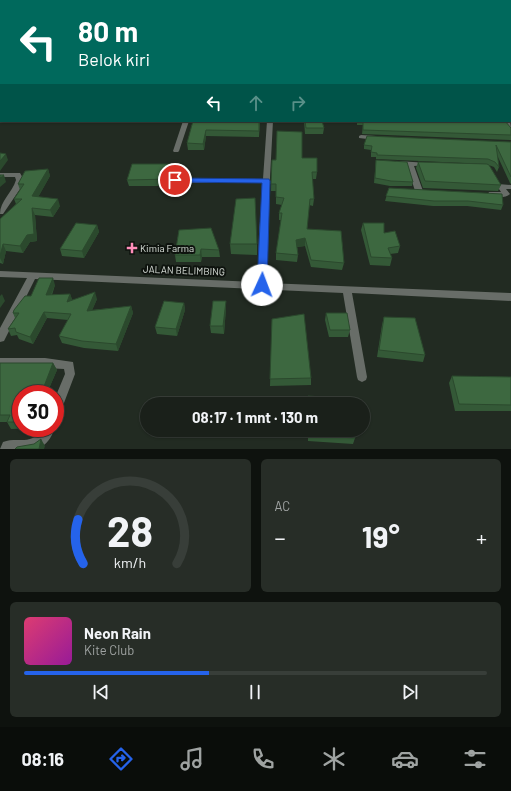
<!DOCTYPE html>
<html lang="id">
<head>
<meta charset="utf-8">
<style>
	:root { --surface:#1a201a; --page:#272d27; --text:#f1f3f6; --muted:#9fa3a2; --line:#383e39; --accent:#2563eb }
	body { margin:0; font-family:Barlow,sans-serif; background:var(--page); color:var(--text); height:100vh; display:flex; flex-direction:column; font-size:15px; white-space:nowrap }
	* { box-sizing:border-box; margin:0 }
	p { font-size:13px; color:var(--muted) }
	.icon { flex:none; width:22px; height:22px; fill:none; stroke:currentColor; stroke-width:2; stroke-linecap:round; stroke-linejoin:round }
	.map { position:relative; height:449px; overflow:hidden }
	.details { display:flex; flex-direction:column; gap:10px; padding:10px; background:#0e120e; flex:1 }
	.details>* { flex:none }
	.guide { position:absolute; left:0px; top:0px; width:511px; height:122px; box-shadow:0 1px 3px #0004,0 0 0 1px var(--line); background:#00695c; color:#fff; overflow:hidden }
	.speed { position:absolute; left:12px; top:385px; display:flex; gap:8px; font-size:20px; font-weight:700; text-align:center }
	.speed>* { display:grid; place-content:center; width:52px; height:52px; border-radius:50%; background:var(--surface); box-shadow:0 1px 3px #0004,0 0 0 1px var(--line); line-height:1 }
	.speed .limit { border:6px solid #d22; background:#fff; color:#111 }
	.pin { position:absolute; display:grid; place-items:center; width:34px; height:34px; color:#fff; margin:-17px; border:2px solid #fff; border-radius:50%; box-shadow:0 1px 4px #0007 }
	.me { position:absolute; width:44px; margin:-22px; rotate:2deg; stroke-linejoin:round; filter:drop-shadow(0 0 3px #0008) }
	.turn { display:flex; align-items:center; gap:14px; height:84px; padding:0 12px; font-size:18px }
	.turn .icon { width:52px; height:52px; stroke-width:2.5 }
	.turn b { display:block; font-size:28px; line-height:34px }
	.lanes { display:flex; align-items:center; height:38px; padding:0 12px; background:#0003; justify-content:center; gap:20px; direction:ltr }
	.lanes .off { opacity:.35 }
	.big { font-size:30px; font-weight:700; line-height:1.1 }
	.details .card { flex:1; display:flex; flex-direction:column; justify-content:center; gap:6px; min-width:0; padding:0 14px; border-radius:6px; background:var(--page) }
	.details .dial { align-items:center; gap:0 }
	.dial svg { height:104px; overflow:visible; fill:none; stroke:var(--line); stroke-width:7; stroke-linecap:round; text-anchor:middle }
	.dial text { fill:var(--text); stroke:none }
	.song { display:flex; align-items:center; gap:12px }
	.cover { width:48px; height:48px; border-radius:6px; background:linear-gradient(135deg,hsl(340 70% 55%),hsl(300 70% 35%)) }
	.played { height:4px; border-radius:2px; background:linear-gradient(90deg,var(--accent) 40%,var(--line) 40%) }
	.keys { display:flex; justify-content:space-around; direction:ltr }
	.heat { display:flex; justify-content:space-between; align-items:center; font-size:22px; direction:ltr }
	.details .tiles { flex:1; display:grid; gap:10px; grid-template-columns:1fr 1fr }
	.card:last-child { grid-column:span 2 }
	.trip { position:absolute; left:140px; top:397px; width:230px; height:40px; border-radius:20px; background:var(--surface); box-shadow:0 1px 3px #0004,0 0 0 1px var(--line); font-weight:700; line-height:40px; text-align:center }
	.menu { display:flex; height:64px; justify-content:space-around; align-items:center; background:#0a0d0a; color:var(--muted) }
	.menu .icon { width:28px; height:28px }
	.menu .on { color:var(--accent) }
	.menu b { font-size:18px; color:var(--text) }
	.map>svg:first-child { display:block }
</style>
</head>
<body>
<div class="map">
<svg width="511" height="449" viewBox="0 0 511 449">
	<rect width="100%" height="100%" fill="#222b22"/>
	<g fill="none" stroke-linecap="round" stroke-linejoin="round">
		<path fill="#686d68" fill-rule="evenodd" d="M0,104h1l-1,5z
			M0,112h1v4h-1z
			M183,121h6l-10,30 -1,1h-4l-1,-1z
			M267,121h6l-6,113v49l244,10v8l-159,-8 15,84 -1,3 -4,2 -4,-2 -1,-3 -14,-84 -308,-14 -31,62 -4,1v-14l27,-50 -27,-1v-6l258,11 1,-48 4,-51h-88l-4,-2 4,-2h88z
			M504,121h6l1,7 -2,-1z
			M361,135l15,1 3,2 -3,2 -17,-2v-2z
			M397,161l32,2 1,1 -1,1 -15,1 9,25 -1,2h-6l-1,-2 -8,-26 -12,-1 -1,-1z
			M0,173h20l4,7 -2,6 -19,28h-3c0,-13 12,-21 16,-34l-1,-3h-15z
			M498,184l13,1v4h-5l4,5c-5,5 -14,3 -21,2l-1,-2 1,-2h12l-4,-6z
			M0,358h45l28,4 2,12 -16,42 -4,1v-19l10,-24 -1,-5 -19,-1h-45z
			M43,428h12c-4,10 -8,17 -18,21h-37l3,-7c15,-6 29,5 40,-14z"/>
		<path fill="#8c948c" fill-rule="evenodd" d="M0,4h1v2h-1z"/>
	</g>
	<path fill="#345937" d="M22,0h117l-1,1h-118z
		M376,0h135v30h-1v-29h-134z
		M510,88h1v20h-1z
		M193,121h67l-1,16 -53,-1 -2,14h-16l-1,-7z
		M304,121h18l2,7 -1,6h-18z
		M357,121l154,7v12l-149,-6 1,-9h-6z
		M511,142v42l-1,-1 -13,-28 2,12 -2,5 -3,-5 -8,-3 -110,-5v-2h-5v-7l-7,-1v-4z
		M302,158l15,14 -1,7h-4l2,20 -1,7 -4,-1 -2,24 37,34 -2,7 -31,-3 -6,-21 -8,1 1,8 -1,7 -21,-2v-7l5,-33h-2v-7l3,-8 -6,-1v-13h-5l1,-31z
		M376,160l37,22 -1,4h-22l-16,-3z
		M418,162l83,23 -3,6 -75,-3 -7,-20z
		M48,169l2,7 -12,21 22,9 -7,11 -18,-2 2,26 -7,1 -7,11 -17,-2 -3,13 -3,-1v-44l16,-15 -2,-5 6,-9 -2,-6z
		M172,171l-2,15h-41l-2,-6z
		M389,188l114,17 -2,5 -34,-4h-34l-48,-5z
		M363,223l21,10 16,13 -2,7 -8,1 2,4 -2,8 -20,-1 -9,-35z
		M97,225l2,7 -15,26 -22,-2 -2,-7z
		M179,230l40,20 1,7h-18l-1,5h-25l-1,-7z
		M230,244h27v11l-26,-1z
		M55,285l-3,10 18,-1 2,6 25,-1 -5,11 39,-4 2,7 -15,38 -34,-3 -22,-5 -3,-7 9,-16 -21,-2 -14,26 -14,-5 -2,-4 -6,1 -3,-7 7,-11 -2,-5 18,-17z
		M184,303l1,7 -8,26 -20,-2 -2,-7z
		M226,308l-2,26 -13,-1 -1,-7z
		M326,313l24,17 -2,7h-19l-4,-17z
		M384,317l41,38 -2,7 -46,-5 5,-32z
		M272,319l39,59v7l-41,1z
		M0,363h53l4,7 -10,23 1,1h-27v34h18l-28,1 -4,-7h-7z
		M452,376l59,1v34h-56l-6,-28z
		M308,430h46l1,8 -2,6 -45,-3z"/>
	<path fill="#2b492d" d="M1,96v7h-1v-6z
		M206,130v6l-2,14 -1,-6z
		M6,154l2,6 -8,11v-10z
		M172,164v7l-2,15 -1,-7z
		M48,169l2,7 -15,27 -3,-7z
		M4,175l2,7 -6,5v-9z
		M58,199l2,7 -7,11 -3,-7z
		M32,208l3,7 2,26 -7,1 -7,11 -3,-7z
		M97,225l2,7 -15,26 -2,-7z
		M305,238v8l-9,1v-7z
		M3,244l3,7 -3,13 -3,-6v-2z
		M201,249l1,8 -1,5 -1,-7z
		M53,278l2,7 -7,17 -2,-7z
		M95,292l2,7 -8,19 -2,-7z
		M2,294l3,7 -5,7v-12z
		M70,294l3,7 -6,1z
		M226,301v7l-2,26 -1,-8z
		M184,303l1,7 -8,26 -1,-7z
		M131,306l2,7 -15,38 -2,-7z
		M44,312l3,6 -14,26 -3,-7z
		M53,363l4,7 -10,23 1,1h-4l-1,-5z
		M41,439l4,7 -1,3h-5z"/>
	<path fill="#3d6840" stroke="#2b492d" d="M22,0h79l-1,1h-80z
		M207,0h117v1h-118z
		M378,0h133v12h-1l1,13h-1v-24h-132z
		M1,13v26h-1v-25z
		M0,49h1v47l-1,1v-19h1l-1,-8h1l-1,-3z
		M510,88h1v14h-1z
		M193,121h66v10l-53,-1 -3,14 -16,-1z
		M305,121h17l2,7h-18z
		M360,121h145l6,7v7l-148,-5v-9z
		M277,131l25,1v26h15v14h-5l2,27h-4l-3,30 34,2 3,32 -33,-3 -6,-22 -9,2 2,15 -22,-2 6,-40h-3l5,-15 -8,-1v-13h-5l1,-24h4z
		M367,136l144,6v35l-15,-32 3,22 -4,-5 -7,-3 -111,-4v-2l-6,-1 1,-6 -8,-1z
		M0,153l6,1 -6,7z
		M376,160l31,2 6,20 -22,-1 -16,-3z
		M418,162l69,2 2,1 12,20 -76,-4z
		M132,164h40l-3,15 -42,1z
		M48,169l-16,27 26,3 -8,11 -18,-2 2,26 -7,1 -7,11 -17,-2 -3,12v-37l22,-20h-8l10,-15h-6l7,-13z
		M0,175h4l-4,3z
		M389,188l113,6 1,11 -35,-4h-34l-48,-5z
		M255,198l2,46h-27l6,-45z
		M76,223l21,2 -15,26 -22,-2z
		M363,223h21v10l11,-2 5,15 -12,2 4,10 -21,-1z
		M211,228l8,22 -18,-1 -1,6h-25l4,-25z
		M39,278h14l-7,17 24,-1 -3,8 28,-10 -8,19 44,-5 -15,38 -34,-3 -23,-5 12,-22 -27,-2 -14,25 -14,-5 -1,-4 -7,1 11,-16h-6l1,-3 11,-14h6z
		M164,301l20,2 -8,26 -21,-2z
		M213,301h13l-3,25h-13z
		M326,313h21l3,17h-20z
		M304,314l7,64 -41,1 2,-60z
		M384,317l31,1 10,37 -46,-5z
		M0,363h53l-10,26h2l-1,5h-23v28h-14l3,-7h-10z
		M452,376l59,1v28l-52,-1z
		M308,396l44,3v5h-43z
		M309,430h45l1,8 -46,-3z
		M41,439l-2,10h-24l2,-2 17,-3z"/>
	<path fill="#2563eb" stroke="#184099" d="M175,178l94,1 1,2 -3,104 -1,2h-7l-2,-2 5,-102 -89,-1v-3z"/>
	<path fill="#ff8eba" stroke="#0e130e" stroke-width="1.5" d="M130 242h4v4h4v4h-4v4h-4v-4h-4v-4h4z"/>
	<g text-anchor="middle" stroke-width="4" stroke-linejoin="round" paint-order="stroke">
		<g font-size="10" fill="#dbe1db" stroke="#0e130e" text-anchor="start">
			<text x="140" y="252">Kimia Farma</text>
		</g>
		<g font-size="10" fill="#dbe1db" stroke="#0e130e">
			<text transform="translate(184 270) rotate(2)" y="4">JALAN BELIMBING</text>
		</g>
	</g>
</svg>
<div class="speed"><div class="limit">30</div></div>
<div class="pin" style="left:175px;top:180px;background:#d93025"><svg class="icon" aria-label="arrive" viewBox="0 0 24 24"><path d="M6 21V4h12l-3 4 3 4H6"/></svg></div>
<svg class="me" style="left:262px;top:285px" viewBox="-20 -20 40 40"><circle r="19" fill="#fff"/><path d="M0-13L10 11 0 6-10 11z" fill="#2563eb"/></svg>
<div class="trip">08:17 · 1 mnt · 130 m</div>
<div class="guide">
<div class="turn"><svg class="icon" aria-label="left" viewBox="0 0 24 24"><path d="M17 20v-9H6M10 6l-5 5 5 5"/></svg><div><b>80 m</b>Belok kiri</div></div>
<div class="lanes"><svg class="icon" aria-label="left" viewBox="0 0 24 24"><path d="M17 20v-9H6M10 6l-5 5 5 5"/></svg><svg class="icon off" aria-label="ahead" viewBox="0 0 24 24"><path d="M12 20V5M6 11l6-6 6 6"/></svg><svg class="icon off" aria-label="right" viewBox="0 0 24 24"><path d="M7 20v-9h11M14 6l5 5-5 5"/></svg></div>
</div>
</div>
<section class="details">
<div class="tiles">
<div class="card dial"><svg viewBox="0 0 100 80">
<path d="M14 69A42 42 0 1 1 86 69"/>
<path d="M14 69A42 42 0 0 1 10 35" stroke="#2563eb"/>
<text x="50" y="56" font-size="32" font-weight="700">28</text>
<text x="50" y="72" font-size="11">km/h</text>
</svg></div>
<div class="card"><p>AC</p>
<div class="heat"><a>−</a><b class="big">19°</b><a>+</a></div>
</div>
<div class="card">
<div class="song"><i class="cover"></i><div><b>Neon Rain</b><p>Kite Club</p></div></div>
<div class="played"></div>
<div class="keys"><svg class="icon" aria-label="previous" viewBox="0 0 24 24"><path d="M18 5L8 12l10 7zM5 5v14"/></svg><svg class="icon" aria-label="pause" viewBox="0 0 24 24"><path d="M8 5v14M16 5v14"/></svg><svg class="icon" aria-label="next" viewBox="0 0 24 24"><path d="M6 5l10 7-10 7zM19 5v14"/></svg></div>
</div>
</div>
</section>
<nav class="menu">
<b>08:16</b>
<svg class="icon on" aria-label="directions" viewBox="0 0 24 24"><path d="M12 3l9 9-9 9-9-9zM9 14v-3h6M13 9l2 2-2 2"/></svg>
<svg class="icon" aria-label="music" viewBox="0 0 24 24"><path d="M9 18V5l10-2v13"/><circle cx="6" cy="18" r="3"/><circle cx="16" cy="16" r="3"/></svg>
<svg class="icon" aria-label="phone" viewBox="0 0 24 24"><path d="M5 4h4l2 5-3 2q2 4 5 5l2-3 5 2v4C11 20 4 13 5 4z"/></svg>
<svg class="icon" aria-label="climate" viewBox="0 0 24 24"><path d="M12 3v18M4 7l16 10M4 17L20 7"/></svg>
<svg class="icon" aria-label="car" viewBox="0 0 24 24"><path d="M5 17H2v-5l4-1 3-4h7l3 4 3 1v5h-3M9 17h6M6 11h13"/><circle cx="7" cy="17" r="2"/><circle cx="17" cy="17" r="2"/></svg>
<svg class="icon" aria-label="filters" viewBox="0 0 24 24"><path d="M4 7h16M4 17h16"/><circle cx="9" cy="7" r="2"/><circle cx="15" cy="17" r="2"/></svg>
</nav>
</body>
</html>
